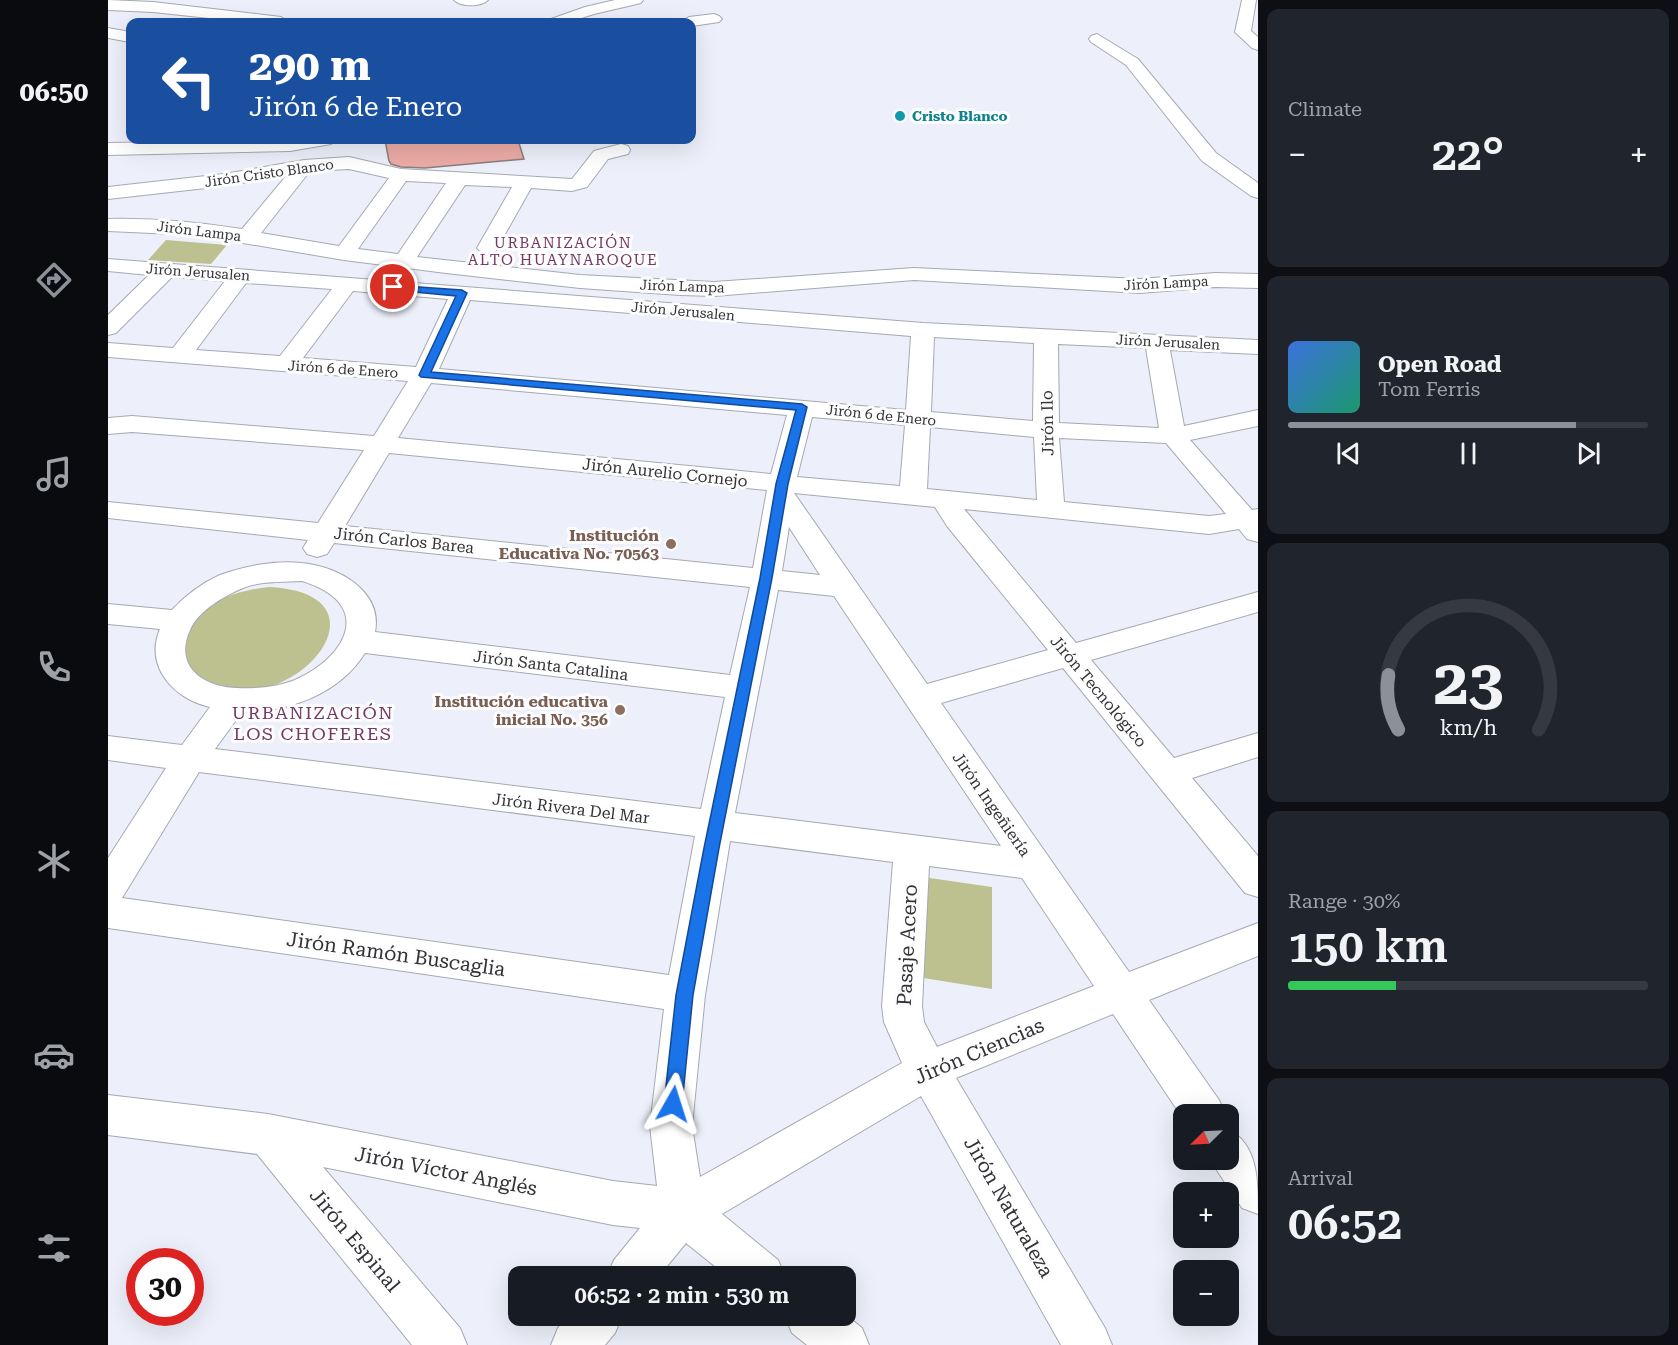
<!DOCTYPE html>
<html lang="en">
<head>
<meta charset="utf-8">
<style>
	:root { --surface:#171b24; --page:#20242c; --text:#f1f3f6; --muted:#9ea1a6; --line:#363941; --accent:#8c9099 }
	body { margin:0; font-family:"Roboto Serif",serif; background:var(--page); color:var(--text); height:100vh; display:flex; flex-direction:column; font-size:22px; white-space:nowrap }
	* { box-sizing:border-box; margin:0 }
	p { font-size:20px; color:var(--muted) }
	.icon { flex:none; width:33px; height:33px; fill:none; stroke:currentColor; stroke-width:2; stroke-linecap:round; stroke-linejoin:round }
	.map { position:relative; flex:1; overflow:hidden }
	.side { display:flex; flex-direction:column; gap:9px; padding:9px; background:#0d0f14; width:420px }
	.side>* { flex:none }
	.top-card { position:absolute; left:18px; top:18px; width:570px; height:126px; border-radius:12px; box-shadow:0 6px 24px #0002; background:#1a4fa0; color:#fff; overflow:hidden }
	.needle { width:39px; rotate:246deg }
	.fabs { position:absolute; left:1065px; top:1104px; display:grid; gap:12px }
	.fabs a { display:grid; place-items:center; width:66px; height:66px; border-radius:12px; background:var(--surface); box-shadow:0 6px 24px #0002; font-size:30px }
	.speed { position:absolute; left:18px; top:1248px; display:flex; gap:12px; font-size:30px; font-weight:700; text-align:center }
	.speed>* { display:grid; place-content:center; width:78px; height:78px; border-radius:50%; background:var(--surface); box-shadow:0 6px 24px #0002; line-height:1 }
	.speed .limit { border:9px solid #d22; background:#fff; color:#111 }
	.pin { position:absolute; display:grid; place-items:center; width:51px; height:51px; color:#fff; margin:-26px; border:3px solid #fff; border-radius:50%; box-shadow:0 2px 6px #0007 }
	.me { position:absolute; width:66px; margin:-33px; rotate:6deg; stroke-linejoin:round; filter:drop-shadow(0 0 4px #0008) }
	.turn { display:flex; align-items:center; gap:21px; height:126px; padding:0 24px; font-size:27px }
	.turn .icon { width:78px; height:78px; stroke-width:2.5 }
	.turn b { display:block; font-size:42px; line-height:51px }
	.big { font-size:45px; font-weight:600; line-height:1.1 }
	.side .tile { flex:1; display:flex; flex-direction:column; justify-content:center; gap:9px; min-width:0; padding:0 21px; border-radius:12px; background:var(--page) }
	.side .dial { align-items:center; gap:0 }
	.dial svg { height:156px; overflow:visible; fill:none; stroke:var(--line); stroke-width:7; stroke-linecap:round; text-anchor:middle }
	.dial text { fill:var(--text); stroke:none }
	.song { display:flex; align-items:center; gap:18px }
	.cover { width:72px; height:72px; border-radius:9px; background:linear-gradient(135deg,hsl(220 70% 55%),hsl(160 70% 35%)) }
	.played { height:6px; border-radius:3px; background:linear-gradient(90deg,var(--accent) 80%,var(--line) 80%) }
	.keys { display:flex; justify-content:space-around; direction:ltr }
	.heat { display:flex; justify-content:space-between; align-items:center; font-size:33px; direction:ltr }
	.charge { height:9px; border-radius:4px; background:linear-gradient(90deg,#34c759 30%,var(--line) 0) }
	.trip { position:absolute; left:400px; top:1266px; width:348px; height:60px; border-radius:12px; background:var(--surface); box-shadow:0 6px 24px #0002; font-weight:600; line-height:60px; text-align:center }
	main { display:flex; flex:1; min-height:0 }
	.menu { display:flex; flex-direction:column; width:108px; justify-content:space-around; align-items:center; background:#090b0e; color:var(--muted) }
	.menu .icon { width:42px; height:42px }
	.menu .on { color:var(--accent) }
	.menu b { font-size:27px; color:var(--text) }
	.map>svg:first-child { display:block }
</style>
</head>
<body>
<main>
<nav class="menu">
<b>06:50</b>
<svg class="icon on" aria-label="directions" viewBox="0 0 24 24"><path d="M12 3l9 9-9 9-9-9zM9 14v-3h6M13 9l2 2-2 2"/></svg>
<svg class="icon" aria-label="music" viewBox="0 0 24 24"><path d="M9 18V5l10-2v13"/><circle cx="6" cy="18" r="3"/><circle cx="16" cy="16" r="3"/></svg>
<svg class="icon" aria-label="phone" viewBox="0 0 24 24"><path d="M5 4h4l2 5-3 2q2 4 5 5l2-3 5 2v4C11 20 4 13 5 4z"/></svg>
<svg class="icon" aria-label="climate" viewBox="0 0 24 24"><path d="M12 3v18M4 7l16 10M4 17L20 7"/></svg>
<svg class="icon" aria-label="car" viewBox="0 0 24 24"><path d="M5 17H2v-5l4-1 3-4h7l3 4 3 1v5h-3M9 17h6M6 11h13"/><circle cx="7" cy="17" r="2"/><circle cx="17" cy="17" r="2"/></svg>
<svg class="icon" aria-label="filters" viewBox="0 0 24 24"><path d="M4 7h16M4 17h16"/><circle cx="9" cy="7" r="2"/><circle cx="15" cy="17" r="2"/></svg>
</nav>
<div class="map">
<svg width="1150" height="1345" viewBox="0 0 1150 1345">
	<rect width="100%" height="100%" fill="#edf0fa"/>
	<path fill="#bcc18f" d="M58,240l61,5 -16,19 -63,-4z
		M161,587c120,6 40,117 -43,103 -11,-2 -23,-8 -34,-12l-14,-35c16,-37 52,-52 91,-56z
		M808,876l76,11v102l-81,-13z"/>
	<path fill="#ecaca6" stroke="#897e7d" stroke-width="1.5" d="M277,140h133l6,19 -99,9 -24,-1 -10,-3 -2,-3z"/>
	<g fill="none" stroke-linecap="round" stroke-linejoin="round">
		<defs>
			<path id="minor" d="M0,0l45,2 128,15 8,5h-43l-93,-10 -45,-2z
				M346,0h34c-7,7 -27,7 -34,0z
				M507,0h28l-2,3 -47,11 -25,8h-21l3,-3 34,-12z
				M1134,0h14l-5,31 7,6v13l-6,-2 -17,-16z
				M606,14l5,2 3,3 -3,3 -27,4v-4h-11l8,-5z
				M0,28l22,4v10l-22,-4z
				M989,34l41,25 78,94 42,30v15l-7,-2 -49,-35 -76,-96 -35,-23 -2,-3 2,-3z
				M180,140h46l-3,4 -41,7 -182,4v-12z
				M513,144l7,2 2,4 -2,4 -20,5 -21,28 -15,4 -41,-3 -36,64 -7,2 -7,-2 -4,-4 35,-61 -47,-2 -48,72 163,18 134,7 200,-14 226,11 75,-6 43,1v14l-43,-1 -75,6 -226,-13 -200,16 -34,-1 -100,-7 -134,-15 -102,-13 -148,-25 -88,-4v-12c45,-1 89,3 134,10l45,-54 -63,11 -116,13v-12l116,-13 80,-14 45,-3 52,12 171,10 22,-28zM241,169l40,9 -50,68 -78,-13 49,-62zM298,181l40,2 -48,71 -40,-5z
				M0,259l815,64 335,17v14l-88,-4 14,76 74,-16v16l-68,14 62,70 6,-1v33l-11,-3 -8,-10 -30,5 -245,-25 112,134 182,-51v20l-167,48 83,98 84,-25v24l-66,21 66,78v41l-13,-4 -182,-225 -122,35 188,269 129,-49v33l-109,44 70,100 6,14h-41v6l-71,-106 -157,64 149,250 7,17h-51l-140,-249 -199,118 56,46 7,16h-58l-41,-33 -27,33h-52l7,-16 26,-32 -27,-3 -290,-58 137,161 7,17h-55l-155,-191 -149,-19v-40l160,19 345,67 44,5 -7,-60 14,-117 -556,-81v-70l58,-90 -58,-8v-24l74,9 28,-38c-36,-8 -66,-40 -50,-78l-52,-5v-20l64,6c14,-15 30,-27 48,-35 24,-9 56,-15 81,-12 37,3 82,28 74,69l355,43 20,-88 -416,-44 -7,11 -10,3 -10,-3 -4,-6 5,-8 -200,-22v-16l210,21 46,-73 -232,-18 -24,2v-16l24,-2 242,20 34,-55 -300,-24v-14l65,5 52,-67 -53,-4 -56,56 -8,2v-20l41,-40 -41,-4zM138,283l86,6 -52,67 -84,-6zM245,291l95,8 -32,68 -113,-9zM362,300l441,36 -5,74 -467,-41zM826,337l100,6 -1,78 -102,-9zM950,344l88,4 13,80 -100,-5zM323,383l356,32 -16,59 -373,-36zM704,417l93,8 -5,61 -103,-9zM822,427l104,10 3,63 -110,-11zM951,438l107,5 60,71 -17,2 -145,-14zM281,453l378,37 -14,78 -408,-42zM686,493l141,14 12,19 101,124 -121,34zM681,527l31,48 -38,-4zM194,581c72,22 47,75 -7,99 -18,7 -39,9 -58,8 -33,-1 -64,-21 -47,-58 8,-19 34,-34 53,-42 18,-7 40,-6 59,-7zM670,590l56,6 167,250 -266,-33zM257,653l360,44 -24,112 -486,-60 27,-37c48,0 97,-18 123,-59zM91,772l496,64 -26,139 -547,-77zM622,841l163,21 -11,144 2,16 18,41 -202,114 -8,-51 13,-131zM821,866l93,12 72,108 -157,61 -13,-25 -2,-16z
				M1120,1129c30,16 30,50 30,85l-16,-6 -32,-48h18z
				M738,1315l16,13 7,17h-62l-15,-12 -7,-17z
				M460,1316h54l-7,17 -10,12h-54l7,-17z"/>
		</defs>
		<use href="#minor" stroke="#a5a9b2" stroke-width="2"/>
		<use href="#minor" fill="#fff" fill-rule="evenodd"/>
	</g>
	<path fill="#1a73e8" stroke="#114b97" stroke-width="1.5" d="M282,285l72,5 5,3 -36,79 371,32 5,3 -19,77 -16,94 -53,270 -26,147 -11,109 -2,6 -7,3 -6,-3 -3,-6 12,-109 28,-147 56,-270 16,-94 20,-74 -375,-33 -2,-2 37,-79 -63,-6 -4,-3z"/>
	<circle fill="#0f9aa8" stroke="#fdfdfd" stroke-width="2" cx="792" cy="116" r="6"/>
	<g fill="#8d6e63" stroke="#fdfdfd" stroke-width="2">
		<circle cx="563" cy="544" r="6"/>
		<circle cx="512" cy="710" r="6"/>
	</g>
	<g text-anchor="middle" stroke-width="6" stroke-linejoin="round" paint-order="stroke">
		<g font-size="14" font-weight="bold" fill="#0d838f" stroke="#fdfdfd" text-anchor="start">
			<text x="804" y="121">Cristo Blanco</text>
		</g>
		<g font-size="14" fill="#323337" stroke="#fdfdfd">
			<text transform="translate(161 173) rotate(-8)" y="5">Jirón Cristo Blanco</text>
			<text transform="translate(91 231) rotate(7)" y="5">Jirón Lampa</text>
			<text transform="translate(90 272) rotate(4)" y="5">Jirón Jerusalen</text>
			<text transform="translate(1058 283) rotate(-3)" y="5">Jirón Lampa</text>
			<text transform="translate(574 286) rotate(2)" y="5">Jirón Lampa</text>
			<text transform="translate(575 311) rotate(5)" y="5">Jirón Jerusalen</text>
			<text transform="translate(1060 342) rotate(3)" y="5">Jirón Jerusalen</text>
			<text transform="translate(235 369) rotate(4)" y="5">Jirón 6 de Enero</text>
			<text transform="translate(773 415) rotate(6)" y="5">Jirón 6 de Enero</text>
		</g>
		<g font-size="15" letter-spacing="1.5" fill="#743a65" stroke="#fdfdfd">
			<text x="455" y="248">URBANIZACIÓN<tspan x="455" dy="17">ALTO HUAYNAROQUE</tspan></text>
		</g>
		<g font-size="16" fill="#323337" stroke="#fdfdfd">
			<text transform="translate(939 423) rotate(-91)" y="6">Jirón Ilo</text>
			<text transform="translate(557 472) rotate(6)" y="6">Jirón Aurelio Cornejo</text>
			<text transform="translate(296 540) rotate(6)" y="6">Jirón Carlos Barea</text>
			<text transform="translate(443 665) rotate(7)" y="6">Jirón Santa Catalina</text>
			<text transform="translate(991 691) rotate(50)" y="6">Jirón Tecnológico</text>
			<text transform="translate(884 804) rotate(55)" y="6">Jirón Ingeñiería</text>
			<text transform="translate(463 808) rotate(7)" y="6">Jirón Rivera Del Mar</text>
		</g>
		<g font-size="16" font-weight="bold" fill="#785e54" stroke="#fdfdfd" text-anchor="end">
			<text x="551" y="541">Institución<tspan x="551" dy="18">Educativa No. 70563</tspan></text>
			<text x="500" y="707">Institución educativa<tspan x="500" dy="18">inicial No. 356</tspan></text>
		</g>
		<g font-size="18" letter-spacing="1.5" fill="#743a65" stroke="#fdfdfd">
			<text x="205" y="719">URBANIZACIÓN<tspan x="205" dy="21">LOS CHOFERES</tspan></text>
		</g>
		<g font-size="20" fill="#323337" stroke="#fdfdfd">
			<text transform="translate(799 945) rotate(-87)" y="7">Pasaje Acero</text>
			<text transform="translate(288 954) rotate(8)" y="7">Jirón Ramón Buscaglia</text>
			<text transform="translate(871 1051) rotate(-23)" y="7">Jirón Ciencias</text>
			<text transform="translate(338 1171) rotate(11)" y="7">Jirón Víctor Anglés</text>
			<text transform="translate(901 1207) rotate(60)" y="7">Jirón Naturaleza</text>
			<text transform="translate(247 1240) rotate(50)" y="7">Jirón Espinal</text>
		</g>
	</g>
</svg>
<div class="fabs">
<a><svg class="needle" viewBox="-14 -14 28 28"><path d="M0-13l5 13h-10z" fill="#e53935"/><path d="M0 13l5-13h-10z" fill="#9ea1a6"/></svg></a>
<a>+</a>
<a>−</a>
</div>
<div class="speed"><div class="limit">30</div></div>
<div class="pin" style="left:285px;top:287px;background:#d93025"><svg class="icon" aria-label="arrive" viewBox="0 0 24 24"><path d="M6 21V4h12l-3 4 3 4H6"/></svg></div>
<svg class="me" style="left:565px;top:1104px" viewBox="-20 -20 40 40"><path d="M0-17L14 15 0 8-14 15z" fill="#1a73e8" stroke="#fff" stroke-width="4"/></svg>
<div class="trip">06:52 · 2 min · 530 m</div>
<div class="top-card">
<div class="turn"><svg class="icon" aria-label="left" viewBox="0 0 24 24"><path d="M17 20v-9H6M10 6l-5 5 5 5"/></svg><div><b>290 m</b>Jirón 6 de Enero</div></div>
</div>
</div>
<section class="side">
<div class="tile"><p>Climate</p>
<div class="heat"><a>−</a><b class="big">22°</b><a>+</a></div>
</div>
<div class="tile">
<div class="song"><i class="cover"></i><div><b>Open Road</b><p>Tom Ferris</p></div></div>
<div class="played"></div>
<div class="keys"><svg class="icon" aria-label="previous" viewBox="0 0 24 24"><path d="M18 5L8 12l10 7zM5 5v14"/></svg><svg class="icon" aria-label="pause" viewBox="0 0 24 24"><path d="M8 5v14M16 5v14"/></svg><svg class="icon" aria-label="next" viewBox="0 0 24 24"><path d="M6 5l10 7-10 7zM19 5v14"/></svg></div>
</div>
<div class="tile dial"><svg viewBox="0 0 100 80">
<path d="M14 69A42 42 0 1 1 86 69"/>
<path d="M14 69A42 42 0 0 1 9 41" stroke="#8c9099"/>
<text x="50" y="56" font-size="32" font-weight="700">23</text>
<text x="50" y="72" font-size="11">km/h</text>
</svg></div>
<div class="tile"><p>Range · 30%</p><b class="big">150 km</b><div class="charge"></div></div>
<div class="tile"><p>Arrival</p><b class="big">06:52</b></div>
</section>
</main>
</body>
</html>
